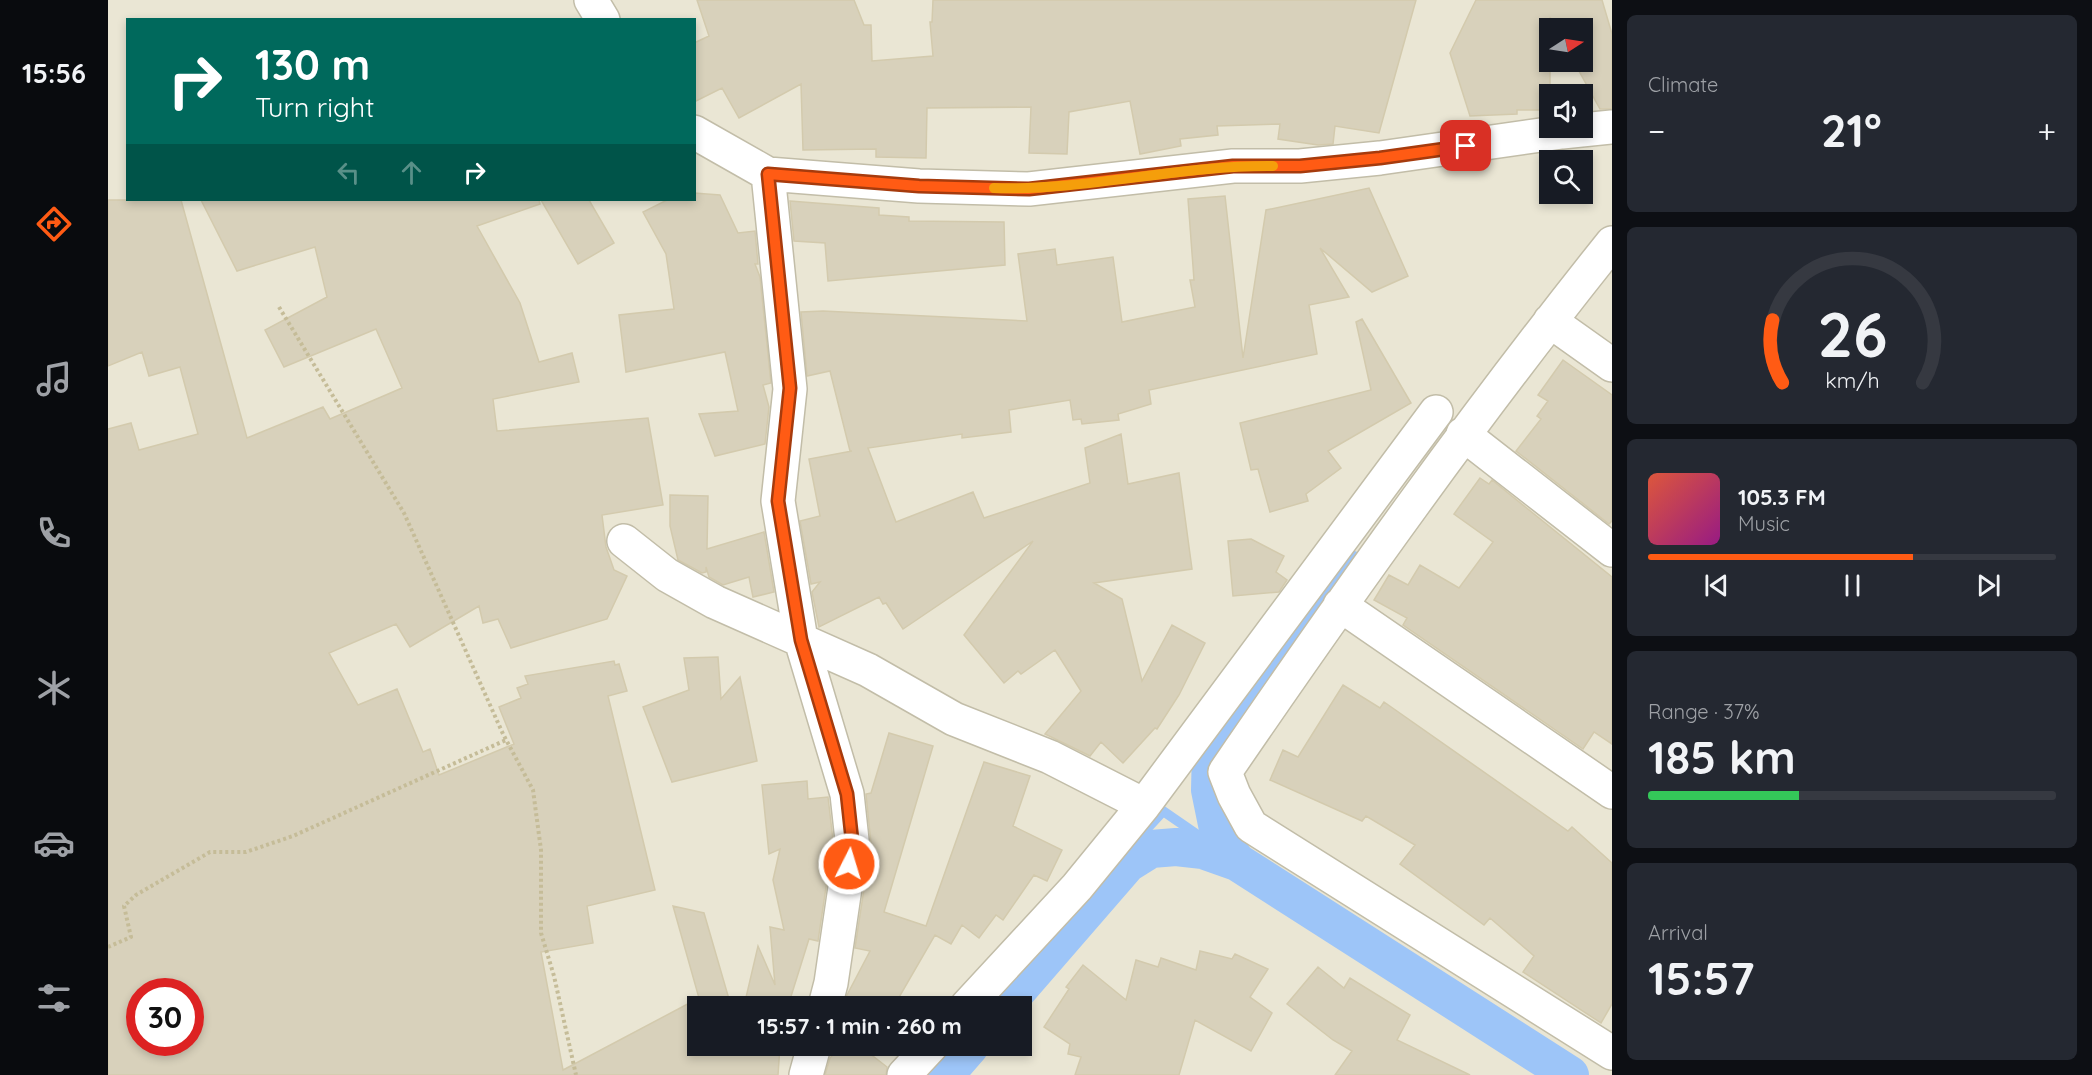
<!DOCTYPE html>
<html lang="en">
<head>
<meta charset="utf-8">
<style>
	:root { --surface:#171b24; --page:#242831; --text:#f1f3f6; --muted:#9ea1a6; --line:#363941; --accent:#ff5b14 }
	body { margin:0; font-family:Quicksand,sans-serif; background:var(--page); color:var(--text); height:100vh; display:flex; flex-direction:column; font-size:22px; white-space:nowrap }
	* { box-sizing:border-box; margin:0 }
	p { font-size:20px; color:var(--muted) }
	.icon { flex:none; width:33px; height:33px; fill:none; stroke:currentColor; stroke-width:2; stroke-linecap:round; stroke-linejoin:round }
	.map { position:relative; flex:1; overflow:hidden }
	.panel { display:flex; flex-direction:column; gap:15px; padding:15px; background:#0d0f14; width:480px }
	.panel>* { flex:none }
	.top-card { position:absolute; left:18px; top:18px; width:570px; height:183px; border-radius:0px; box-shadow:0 3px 9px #0003; background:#00695c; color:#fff; overflow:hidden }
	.needle { width:39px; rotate:78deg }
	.controls { position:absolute; left:1431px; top:18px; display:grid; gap:12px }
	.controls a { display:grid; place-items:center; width:54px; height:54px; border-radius:0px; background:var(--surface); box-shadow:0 3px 9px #0003; font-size:30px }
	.speed { position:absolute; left:18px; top:978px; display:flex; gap:12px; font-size:30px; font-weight:700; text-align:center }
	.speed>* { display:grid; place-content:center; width:78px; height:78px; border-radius:50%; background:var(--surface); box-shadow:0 3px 9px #0003; line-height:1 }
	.speed .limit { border:9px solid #d22; background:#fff; color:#111 }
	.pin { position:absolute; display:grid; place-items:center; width:51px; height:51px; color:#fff; margin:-26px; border-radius:12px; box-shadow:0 3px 9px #0006 }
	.me { position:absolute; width:66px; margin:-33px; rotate:5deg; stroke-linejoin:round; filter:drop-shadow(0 0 4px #0008) }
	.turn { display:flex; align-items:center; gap:21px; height:126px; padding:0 30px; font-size:27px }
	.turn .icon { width:78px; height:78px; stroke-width:2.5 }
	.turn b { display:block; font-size:42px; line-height:51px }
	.lanes { display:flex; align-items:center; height:57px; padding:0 30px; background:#0003; justify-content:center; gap:30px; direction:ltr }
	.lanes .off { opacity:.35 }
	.big { font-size:45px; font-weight:800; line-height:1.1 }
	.panel .tile { flex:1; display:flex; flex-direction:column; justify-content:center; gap:9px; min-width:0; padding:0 21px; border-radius:9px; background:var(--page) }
	.panel .dial { align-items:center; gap:0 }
	.dial svg { height:156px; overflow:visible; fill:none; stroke:var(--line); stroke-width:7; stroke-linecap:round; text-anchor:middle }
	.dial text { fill:var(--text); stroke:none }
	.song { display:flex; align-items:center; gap:18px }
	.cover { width:72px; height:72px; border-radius:9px; background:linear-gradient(135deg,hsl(10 70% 55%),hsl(310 70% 35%)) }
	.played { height:6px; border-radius:3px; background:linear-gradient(90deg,var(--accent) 65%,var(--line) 65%) }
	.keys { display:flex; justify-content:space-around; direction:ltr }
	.heat { display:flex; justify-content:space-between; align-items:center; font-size:33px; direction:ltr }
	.charge { height:9px; border-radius:4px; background:linear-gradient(90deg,#34c759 37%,var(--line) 0) }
	.trip { position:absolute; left:579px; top:996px; width:345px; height:60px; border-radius:0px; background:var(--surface); box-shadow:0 3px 9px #0003; font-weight:800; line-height:60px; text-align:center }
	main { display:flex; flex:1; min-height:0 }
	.dock { display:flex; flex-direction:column; width:108px; justify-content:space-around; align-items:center; background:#090b0e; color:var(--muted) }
	.dock .icon { width:42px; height:42px }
	.dock .selected { color:var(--accent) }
	.dock b { font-size:27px; color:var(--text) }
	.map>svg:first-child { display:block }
</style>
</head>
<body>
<main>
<nav class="dock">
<b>15:56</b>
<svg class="icon selected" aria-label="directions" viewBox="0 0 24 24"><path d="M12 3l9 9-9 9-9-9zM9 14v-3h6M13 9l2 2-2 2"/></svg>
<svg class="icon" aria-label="music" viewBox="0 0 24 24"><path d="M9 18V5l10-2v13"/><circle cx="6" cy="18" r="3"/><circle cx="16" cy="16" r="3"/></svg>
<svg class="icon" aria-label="phone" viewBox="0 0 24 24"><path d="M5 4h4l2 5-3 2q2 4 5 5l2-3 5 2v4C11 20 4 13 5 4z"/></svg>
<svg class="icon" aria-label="climate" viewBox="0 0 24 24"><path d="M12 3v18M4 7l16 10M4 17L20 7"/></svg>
<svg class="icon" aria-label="car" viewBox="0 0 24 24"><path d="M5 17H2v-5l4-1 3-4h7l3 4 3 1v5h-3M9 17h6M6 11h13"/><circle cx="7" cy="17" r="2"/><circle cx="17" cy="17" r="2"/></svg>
<svg class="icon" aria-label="filters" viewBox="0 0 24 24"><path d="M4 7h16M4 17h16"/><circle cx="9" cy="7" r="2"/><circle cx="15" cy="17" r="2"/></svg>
</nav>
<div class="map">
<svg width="1504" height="1075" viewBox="0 0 1504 1075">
	<rect width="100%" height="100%" fill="#f5f3e7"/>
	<path fill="#eae6d4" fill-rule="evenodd" d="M0,0h1504v1075h-1504zM20,20h566v180h-566zM1442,28h32v34h-32zM1442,94h32v34h-32zM1442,160h32v34h-32zM32,992h50v50h-50zM590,1006h324v40h-324z"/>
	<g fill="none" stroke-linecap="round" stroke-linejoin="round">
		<path stroke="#9dc5f8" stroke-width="10" d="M1021,848l34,-37 74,51
			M830,1061l13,-15"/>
		<path stroke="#9dc5f8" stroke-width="38" d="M1129,862l-17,-23 -10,-49 1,-41 138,-180
			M896,1006l123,-142 24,-15 25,-2 27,3 34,12 333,213
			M837,1075l25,-29"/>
	</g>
	<path fill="#d8d1bb" stroke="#d3caad" stroke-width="1.5" fill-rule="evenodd" d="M589,0h157l10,25h7l1,36 61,-5 -3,-34h2l1,-22h483l-37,133 -44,-7 -2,18 -15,1 -40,-6 2,-15 -63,2 1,9 -38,4 1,7 -41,8 -10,-53 -61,11 -2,42 -38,-1 2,-46 -104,1 -1,50 -50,-1v-8l-73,1 -2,-66 -62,34 -17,-30 -28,14v-59l15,-7z
		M1368,0h126l10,34v75h-12l-26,-47h8v-34h-26l-6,-11v93h-33v4l-47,2 -20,-63z
		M1261,188l39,88 -36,16 -52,-44 29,49 -40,8 8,49 -168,36 2,14 -33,10 1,6 -37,4 -1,-5 -8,1 -3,-20 -61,10 2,22 -49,6v-4l-94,14 28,74 77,-30 11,26 106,-35 -5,-35 36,-14 7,50 51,-11 13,96 -98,14 28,16 20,82 30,-56 33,18 -26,52 -22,34 -2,-1 -32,35 -22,-21 -11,14 -45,-22 36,-43 -26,-41 -34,24 -3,-3 -14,12 -40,-48 69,-94 -130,88 -17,-26 -3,1 -4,-7 -60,30 -7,-35 8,-10 -9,2 -11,-63 20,-5 -11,-57 43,-8h-2l-20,-80 -23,5 -6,-64 22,-1 204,10 -9,-67 37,-5 2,16 56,-8 9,65 73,-15 -5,-27h4l-6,-81 37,-3 18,162 23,-148z
		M586,193l26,2 18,38 17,-2 3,33h-3l5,13 11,106 -8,2 6,22 -4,37 -50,12 -16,-42 39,-3 -13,-59 -99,20 -7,-57 55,-6 -8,-55 -23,-42 24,-12h27z
		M0,200h73l66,238 76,-31 7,12 72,-31 -26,-59 -92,38 -19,-37 62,-33 -12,-50 -78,24 -36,-71h338l1,4 -63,22 43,77 19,59 33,-9 7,29 -86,17 4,32 151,-13 15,87 -61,10 4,32 8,23 13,6 -20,43 -96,29 -13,-29 -15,4 -4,-17 -69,41 -14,-23 -67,29 29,52 39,-16 26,63 7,-3 9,26 75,-31 -15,-37 22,-9 -4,-10 11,-4 -3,-8 89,-15 1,4 4,-1 8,27 -19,5 47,194 -68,16 6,37 -52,9 22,118 136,-72 -26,-92 31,7 27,93h-33v40h82l-2,29h-670v-646l23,-6 8,27 59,-16 -18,-67 -31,9 -7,-24 -34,14zM32,992h50v50h-50z
		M433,200h48l25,43 -36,21z
		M682,201l89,7v7l30,2v4l95,1 1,43 -177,16 -3,-38 -31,-2z
		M1254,319l49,84 -83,48 13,17 -35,26 2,7 -38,11 -12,-43 -7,1 -11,-47 131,-33 -15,-68z
		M1455,360l49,35v126l-3,3 -93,-73 25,-32 -4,-3 11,-15 -10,-6z
		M1372,478l9,6 3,-4 120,97v167l-18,-12 -11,17 -180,-124 4,-7 -33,-18 15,-25 19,10 12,-20 39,23 34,-46 -39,-28z
		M562,495l38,1 -1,53 57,-17 10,60 -21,5 -4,-20 -26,8 -14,-8 -3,-10v5l-4,1 -24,-13 -8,-34z
		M1143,539l33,17 -8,16 11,8 -8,12 -46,4 -5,-55z
		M610,657l3,42 19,-22 17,84 -85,21 -29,-75 46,-17 -5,-32z
		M1235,685l37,23 4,-6 184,129 4,-4 40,36v141l-11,19 -78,-51 11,-16 -44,-38 -6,7 -84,-61 15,-19 -49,-29 -4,5 -92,-41 13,-30 15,7z
		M781,733l44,13 -49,166 42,14 58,-164 46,14 -17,50 49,24 -15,31 -13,-6 -31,45 -7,-5 -17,23 -17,-13 -11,19 -16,-9 -41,71h-50l3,-11 23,-44 -15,-3 16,-105 -5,-49 5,-1z
		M699,781l1,18 20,-2 5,43 -15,101 -9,-2 -21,67h-44l14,-60 17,39 -5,-58 14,3 -11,-50 7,-31 -11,5 -7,-69z
		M1092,951l32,8 3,-5 33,15 -18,28 22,16 -21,38 -56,-31 -16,55h-104l6,-18 -13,-3 2,-10 -26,-17 25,-38 -3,-2 17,-22 43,35 10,-40 22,7 3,-9 35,12z
		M1210,967l26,21 6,-10 60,37 -13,25 73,35h-135l17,-24 -19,-11 -46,-36z
		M732,1046h20l27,21 -1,8h-61l5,-17z"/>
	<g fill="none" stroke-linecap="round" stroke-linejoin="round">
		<defs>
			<path id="minor" d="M483,0l12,20
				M586,132l74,42 151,12 110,3 204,-23h67l80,-8 182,-26 50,-5
				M660,174l22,215 -12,112 23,139 46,154 5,46 -21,143 -6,23
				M1504,243c-137,171 -263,348 -387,529l9,23 17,31 361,227
				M1442,321l62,44
				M1355,434l149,116
				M516,541l43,34 48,27 153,68 86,49 96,38 94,48
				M1232,605l272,187
				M859,1006l110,-119 67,-82 292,-393
				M698,1075l8,-29
				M796,1075l27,-29"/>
		</defs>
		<use href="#minor" stroke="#c2bda8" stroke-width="36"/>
		<path stroke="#c5bc98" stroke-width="4" stroke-dasharray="3 3" stroke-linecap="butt" d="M171,307l125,206 99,221 30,56 8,60v83l13,43 22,99
			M0,947l23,-10 -7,-31 12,-11 74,-43h36l47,-16 213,-96"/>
		<use href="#minor" stroke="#fff" stroke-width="33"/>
	</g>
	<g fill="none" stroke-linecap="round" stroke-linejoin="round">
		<defs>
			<path id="route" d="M741,864l3,-24 -5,-46 -46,-154 -23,-139 12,-113 -22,-214 151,12 110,3 204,-23h67l80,-8 86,-12"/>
		</defs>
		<use href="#route" stroke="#a63b0d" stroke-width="15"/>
		<use href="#route" stroke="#ff5b14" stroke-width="10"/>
		<path stroke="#f59e0b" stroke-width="10" d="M886,188c93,3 185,-23 279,-22"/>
	</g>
</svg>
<div class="controls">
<a><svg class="needle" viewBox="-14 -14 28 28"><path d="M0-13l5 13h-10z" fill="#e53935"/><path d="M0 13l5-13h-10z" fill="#9ea1a6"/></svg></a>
<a><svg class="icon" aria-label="sound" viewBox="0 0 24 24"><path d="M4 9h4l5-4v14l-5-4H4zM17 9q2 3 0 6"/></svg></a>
<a><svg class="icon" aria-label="search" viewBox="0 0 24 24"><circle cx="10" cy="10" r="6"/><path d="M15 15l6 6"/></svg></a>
</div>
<div class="speed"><div class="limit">30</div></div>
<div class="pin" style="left:1358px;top:146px;background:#d93025"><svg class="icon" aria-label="arrive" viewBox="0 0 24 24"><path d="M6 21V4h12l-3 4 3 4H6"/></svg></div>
<svg class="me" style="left:741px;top:864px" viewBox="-20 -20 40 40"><circle r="17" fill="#ff5b14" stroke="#fff" stroke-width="3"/><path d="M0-11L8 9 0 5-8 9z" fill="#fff"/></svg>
<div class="trip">15:57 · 1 min · 260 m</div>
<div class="top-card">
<div class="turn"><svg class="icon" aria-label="right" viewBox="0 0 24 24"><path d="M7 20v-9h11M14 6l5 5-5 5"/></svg><div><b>130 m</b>Turn right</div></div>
<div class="lanes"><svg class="icon off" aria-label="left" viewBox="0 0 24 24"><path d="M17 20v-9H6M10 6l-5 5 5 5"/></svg><svg class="icon off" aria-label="ahead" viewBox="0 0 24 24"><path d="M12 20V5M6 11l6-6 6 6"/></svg><svg class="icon" aria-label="right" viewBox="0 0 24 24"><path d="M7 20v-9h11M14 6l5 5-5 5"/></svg></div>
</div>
</div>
<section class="panel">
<div class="tile"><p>Climate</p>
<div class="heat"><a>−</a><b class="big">21°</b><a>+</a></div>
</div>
<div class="tile dial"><svg viewBox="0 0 100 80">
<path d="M14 69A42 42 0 1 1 86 69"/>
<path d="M14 69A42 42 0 0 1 9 37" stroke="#ff5b14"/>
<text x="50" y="56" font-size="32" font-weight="700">26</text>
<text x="50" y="72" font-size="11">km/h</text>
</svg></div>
<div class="tile">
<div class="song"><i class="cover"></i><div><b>105.3 FM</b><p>Music</p></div></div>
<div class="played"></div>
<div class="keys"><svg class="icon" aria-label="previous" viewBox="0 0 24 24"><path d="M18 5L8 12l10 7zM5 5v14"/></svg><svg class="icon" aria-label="pause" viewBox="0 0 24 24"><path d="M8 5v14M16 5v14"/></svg><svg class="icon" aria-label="next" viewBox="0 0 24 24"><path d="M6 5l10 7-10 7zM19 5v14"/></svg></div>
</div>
<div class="tile"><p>Range · 37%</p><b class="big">185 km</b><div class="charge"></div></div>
<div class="tile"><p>Arrival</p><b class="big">15:57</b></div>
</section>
</main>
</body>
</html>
